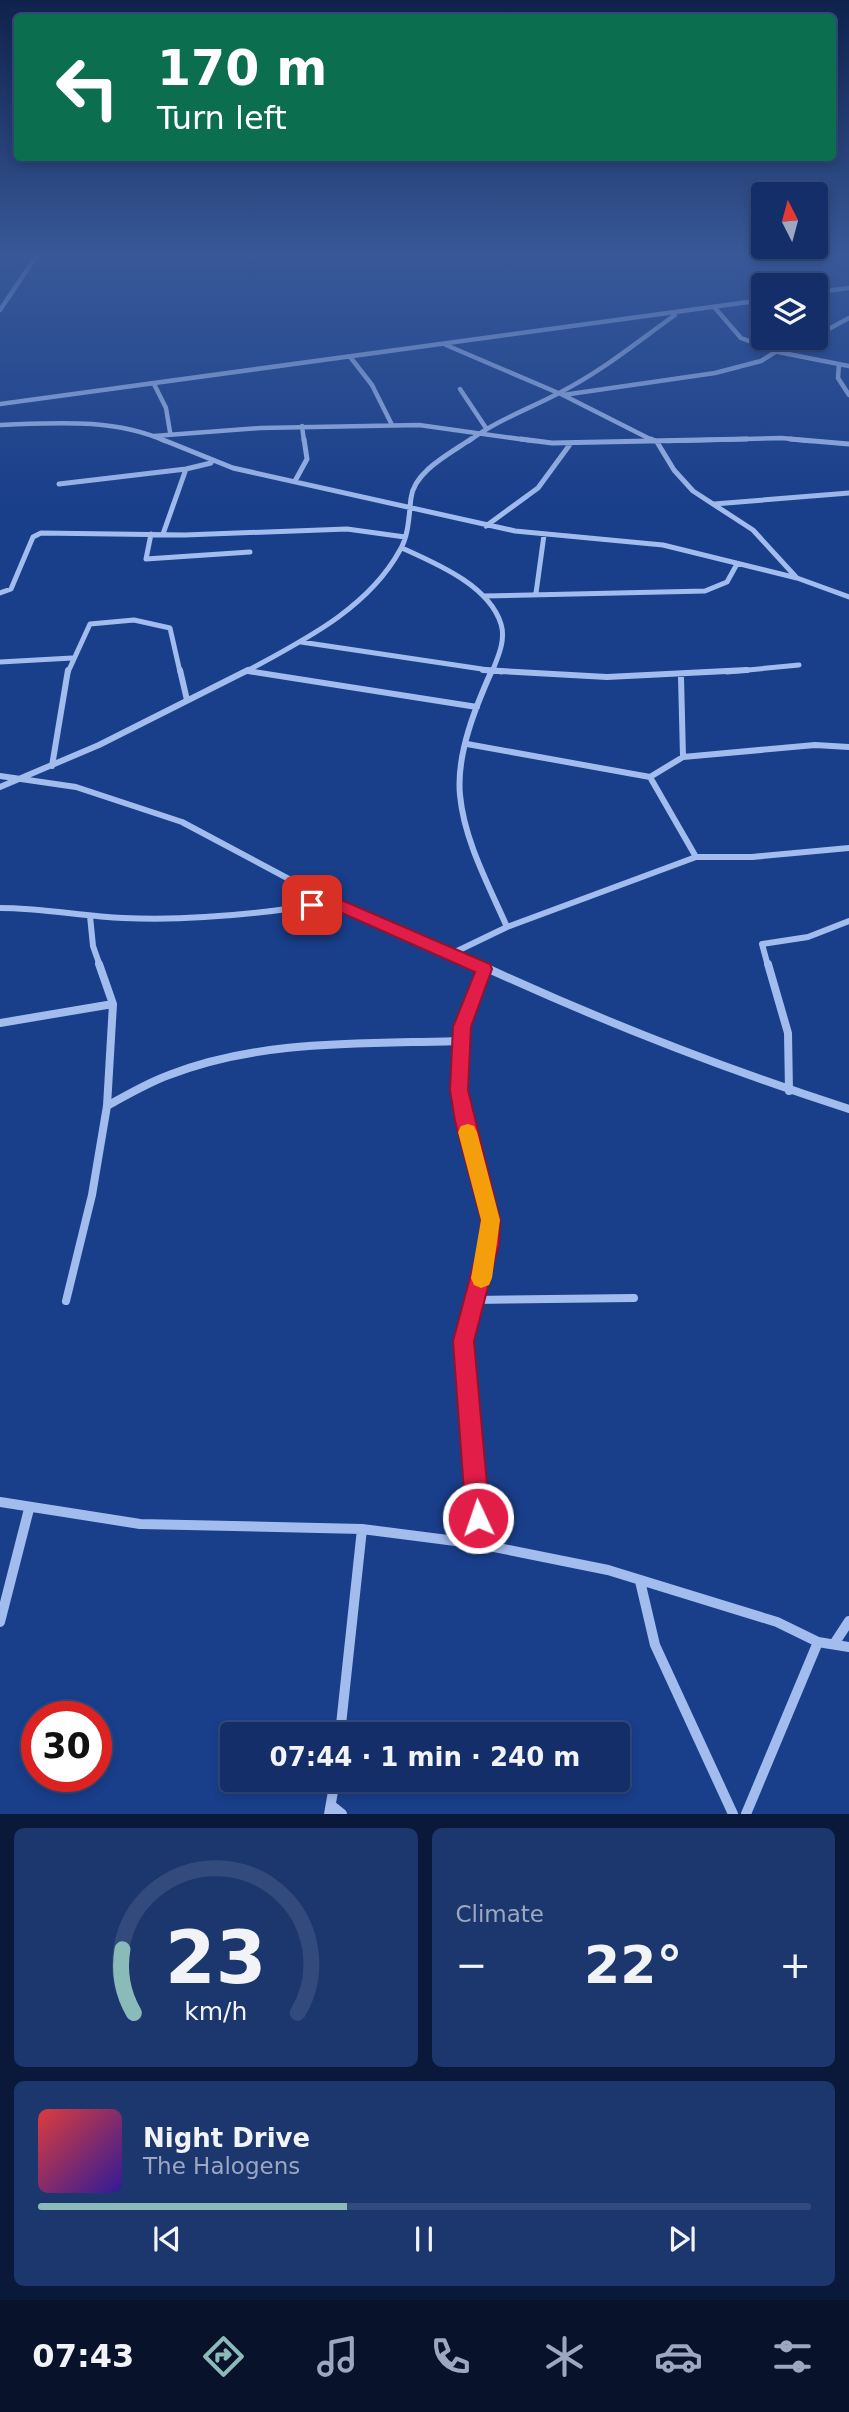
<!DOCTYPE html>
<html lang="en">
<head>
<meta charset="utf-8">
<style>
	:root { --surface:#132e68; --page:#1c366e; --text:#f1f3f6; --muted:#9da8c0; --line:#324a7c; --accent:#8bbbb9 }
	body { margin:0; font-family:"DejaVu Sans",sans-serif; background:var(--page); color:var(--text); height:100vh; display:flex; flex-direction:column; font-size:26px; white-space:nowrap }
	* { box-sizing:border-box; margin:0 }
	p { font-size:23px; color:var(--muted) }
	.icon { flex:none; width:38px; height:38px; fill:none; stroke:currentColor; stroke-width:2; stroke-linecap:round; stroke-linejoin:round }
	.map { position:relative; height:1814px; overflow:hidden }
	.drawer { display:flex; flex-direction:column; gap:14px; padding:14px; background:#0a1939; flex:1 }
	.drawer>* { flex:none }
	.guide { position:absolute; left:14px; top:14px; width:822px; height:147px; border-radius:7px; box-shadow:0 4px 10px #0003,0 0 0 2px var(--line); background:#0b6e4f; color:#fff; overflow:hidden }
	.needle { width:46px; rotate:354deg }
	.buttons { position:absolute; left:751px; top:182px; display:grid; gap:14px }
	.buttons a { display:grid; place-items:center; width:77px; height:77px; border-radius:7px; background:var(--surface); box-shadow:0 4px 10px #0003,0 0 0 2px var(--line); font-size:35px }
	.speed { position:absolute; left:21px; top:1701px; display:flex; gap:14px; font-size:35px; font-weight:700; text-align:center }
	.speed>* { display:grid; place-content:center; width:91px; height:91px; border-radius:50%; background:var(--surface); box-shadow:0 4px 10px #0003,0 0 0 2px var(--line); line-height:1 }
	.speed .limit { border:10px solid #d22; background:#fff; color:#111 }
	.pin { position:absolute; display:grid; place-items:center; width:60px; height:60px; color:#fff; margin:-30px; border-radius:14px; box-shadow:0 4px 10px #0006 }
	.me { position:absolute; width:77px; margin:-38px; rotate:357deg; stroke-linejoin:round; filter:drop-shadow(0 0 5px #0008) }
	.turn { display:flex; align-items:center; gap:24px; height:147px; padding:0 28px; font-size:32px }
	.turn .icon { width:91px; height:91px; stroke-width:2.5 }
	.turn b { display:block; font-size:49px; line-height:60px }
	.big { font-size:52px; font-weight:600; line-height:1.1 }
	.drawer .widget { flex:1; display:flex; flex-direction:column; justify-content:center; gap:10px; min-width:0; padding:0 24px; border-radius:10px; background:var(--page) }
	.drawer .dial { align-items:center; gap:0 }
	.dial svg { height:182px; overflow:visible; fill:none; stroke:var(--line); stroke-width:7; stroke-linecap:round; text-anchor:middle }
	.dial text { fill:var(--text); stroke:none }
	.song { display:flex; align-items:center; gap:21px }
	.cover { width:84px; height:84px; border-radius:10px; background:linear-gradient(135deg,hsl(0 70% 55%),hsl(250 70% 35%)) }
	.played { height:7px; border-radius:4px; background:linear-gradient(90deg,var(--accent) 40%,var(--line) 40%) }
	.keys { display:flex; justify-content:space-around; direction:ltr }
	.heat { display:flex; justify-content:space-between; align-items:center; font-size:38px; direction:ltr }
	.drawer .tiles { flex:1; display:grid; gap:14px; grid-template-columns:1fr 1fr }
	.widget:last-child { grid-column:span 2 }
	.trip { position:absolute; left:220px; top:1722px; width:410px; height:70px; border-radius:7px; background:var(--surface); box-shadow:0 4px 10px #0003,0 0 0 2px var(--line); font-weight:600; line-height:70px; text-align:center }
	.menu { display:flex; height:112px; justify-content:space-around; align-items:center; background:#08122a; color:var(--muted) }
	.menu .icon { width:49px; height:49px }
	.menu .active { color:var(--accent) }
	.menu b { font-size:32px; color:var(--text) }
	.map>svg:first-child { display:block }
</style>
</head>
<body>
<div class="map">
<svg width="849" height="1814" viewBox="0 0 849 1814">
	<rect width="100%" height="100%" fill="#193e8a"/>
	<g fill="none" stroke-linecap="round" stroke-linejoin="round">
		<path stroke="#a2bcee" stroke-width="4.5" d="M816,292l33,-4
			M715,308l26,30 37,14 71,14
			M0,310l35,-52
			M816,336l33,-18
			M446,345l117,50 152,-22 46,-12 19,-12 32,-11
			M351,358l21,27 20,40
			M839,364l-1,14 11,17
			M154,384l12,24 4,24
			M460,389l26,39
			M563,395l91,46
			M0,404l763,-104
			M0,425c56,-2 113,-7 165,16
			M302,426l2,15
			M154,436l106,-8 159,-3 115,16
			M469,441c28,-21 60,-32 90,-48 42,-21 78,-51 116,-78
			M667,441l115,-3 28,3"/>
		<path stroke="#a2bcee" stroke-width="5" d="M161,439l72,29 282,63 148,14 134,33 52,19
			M521,439l31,4 195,-4
			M651,439l6,3 17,28 19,21 60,39 43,47
			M790,439l59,5
			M295,481l12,-22 -3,-20
			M59,484l127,-15 25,-6
			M714,504l135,-11
			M486,526l52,-38 33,-45
			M151,534l-5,25 104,-7
			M163,534l23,-65
			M402,548c33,15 87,37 99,76 5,16 -3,33 -9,48
			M0,593l11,-4 22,-52 8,-4 144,2 162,-6 58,8
			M536,593l8,-58
			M483,596l222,-5 22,-9 10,-18
			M301,642l201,30
			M0,662l72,-4
			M248,671l6,1
			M68,672l22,-48 44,-4 36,8 10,44
			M245,672c57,-31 123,-63 155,-122 9,-15 9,-36 11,-52 3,-27 40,-45 60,-59
			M727,672l72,-7"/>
		<path stroke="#a2bcee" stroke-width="6" d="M180,670l7,30
			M483,670l124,7 140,-7
			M492,670c-16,36 -36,84 -32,125 4,45 29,91 47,132
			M248,671l229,36
			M681,677l2,80
			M467,744l183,33 46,80
			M52,766l16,-96
			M0,776l76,11 106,35 150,80 149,64
			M650,777l33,-20 132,-12 34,2
			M0,787l99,-42 149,-75
			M0,908c41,0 82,8 123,10 71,3 140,-4 209,-16
			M90,916l3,30 7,20
			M453,953l54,-26 189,-70h56l97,-9
			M768,966l-6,-22 46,-7 41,-16"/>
		<path stroke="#a2bcee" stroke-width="8" d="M478,964c121,56 244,104 371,145
			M768,964l20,69 1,58
			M0,1023l113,-19
			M107,1106c20,-11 40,-23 62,-31 92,-36 195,-31 291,-34
			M473,1300l161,-2
			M66,1301l26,-106 15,-89 6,-102 -14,-40
			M464,1340l25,-96 2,-24 -27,-99 -5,-31 3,-63 22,-58"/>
		<path stroke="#a2bcee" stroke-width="10" d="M465,1338l14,206
			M0,1502l140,22 222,5 117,15 129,26 169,52 41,20 31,5
			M640,1581l15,64 78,169
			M0,1622l29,-113
			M834,1644l15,-23
			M340,1734l22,-205
			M332,1806l10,8
			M329,1814l6,-34
			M746,1814l72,-172"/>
	</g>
	<linearGradient id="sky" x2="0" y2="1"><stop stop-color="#0e224c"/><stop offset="0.5" stop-color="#385898"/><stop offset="1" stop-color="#385898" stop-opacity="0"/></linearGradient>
	<rect width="849" height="511" fill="url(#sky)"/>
	<path fill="#e11d48" stroke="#92132f" stroke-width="2" d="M332,896l158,68 2,5 -21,58 -3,63 32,130 -1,24 -25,97 16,177 -4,8 -8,4 -8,-4 -4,-8 -13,-177 26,-97 2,-24 -26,-99 -5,-31 3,-63 22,-55 -144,-64 -19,3 -8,-6 3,-4z"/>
	<path fill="#f59e0b" d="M468,1124l6,2 3,6 23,88 -8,58 -3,7 -8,3 -7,-3 -3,-7 10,-58 -23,-88 3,-6z"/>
</svg>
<div class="buttons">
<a><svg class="needle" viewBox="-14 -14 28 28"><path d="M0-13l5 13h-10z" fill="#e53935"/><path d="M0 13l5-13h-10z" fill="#9da8c0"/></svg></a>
<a><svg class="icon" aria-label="layers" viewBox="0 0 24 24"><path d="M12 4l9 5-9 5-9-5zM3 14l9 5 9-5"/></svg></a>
</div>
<div class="speed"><div class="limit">30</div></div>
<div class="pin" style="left:312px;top:905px;background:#d93025"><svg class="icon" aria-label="arrive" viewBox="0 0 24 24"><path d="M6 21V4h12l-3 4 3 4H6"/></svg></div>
<svg class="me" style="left:478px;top:1518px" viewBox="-20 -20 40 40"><circle r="17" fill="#e11d48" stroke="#fff" stroke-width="3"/><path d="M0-11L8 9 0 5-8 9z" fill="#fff"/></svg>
<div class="trip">07:44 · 1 min · 240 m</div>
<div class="guide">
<div class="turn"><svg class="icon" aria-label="left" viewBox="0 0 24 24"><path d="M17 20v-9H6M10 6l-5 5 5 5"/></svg><div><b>170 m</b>Turn left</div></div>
</div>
</div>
<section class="drawer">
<div class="tiles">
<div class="widget dial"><svg viewBox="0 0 100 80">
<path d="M14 69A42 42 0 1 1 86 69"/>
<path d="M14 69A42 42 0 0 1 9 41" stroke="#8bbbb9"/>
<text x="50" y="56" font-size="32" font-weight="700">23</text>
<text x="50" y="72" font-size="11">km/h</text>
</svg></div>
<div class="widget"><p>Climate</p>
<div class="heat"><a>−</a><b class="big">22°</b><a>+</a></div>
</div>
<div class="widget">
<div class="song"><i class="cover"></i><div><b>Night Drive</b><p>The Halogens</p></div></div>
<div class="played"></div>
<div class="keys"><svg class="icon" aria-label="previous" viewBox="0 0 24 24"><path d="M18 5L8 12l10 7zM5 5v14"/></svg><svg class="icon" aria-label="pause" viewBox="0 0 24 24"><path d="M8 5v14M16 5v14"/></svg><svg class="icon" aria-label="next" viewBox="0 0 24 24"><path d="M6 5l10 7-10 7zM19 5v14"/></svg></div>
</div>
</div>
</section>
<nav class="menu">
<b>07:43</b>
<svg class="icon active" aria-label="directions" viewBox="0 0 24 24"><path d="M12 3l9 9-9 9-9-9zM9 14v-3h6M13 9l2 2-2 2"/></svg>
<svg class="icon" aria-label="music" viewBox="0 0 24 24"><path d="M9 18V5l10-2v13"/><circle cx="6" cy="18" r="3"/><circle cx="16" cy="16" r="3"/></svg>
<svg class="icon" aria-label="phone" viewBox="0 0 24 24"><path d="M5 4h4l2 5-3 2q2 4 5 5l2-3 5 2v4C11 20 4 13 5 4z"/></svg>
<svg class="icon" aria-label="climate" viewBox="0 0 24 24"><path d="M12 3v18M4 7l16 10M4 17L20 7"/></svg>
<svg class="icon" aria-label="car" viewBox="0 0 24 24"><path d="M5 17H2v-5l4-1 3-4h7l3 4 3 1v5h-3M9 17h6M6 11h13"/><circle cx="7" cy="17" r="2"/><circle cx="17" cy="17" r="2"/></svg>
<svg class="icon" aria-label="filters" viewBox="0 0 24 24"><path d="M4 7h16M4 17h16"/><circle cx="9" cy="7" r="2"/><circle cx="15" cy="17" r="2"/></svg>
</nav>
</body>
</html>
